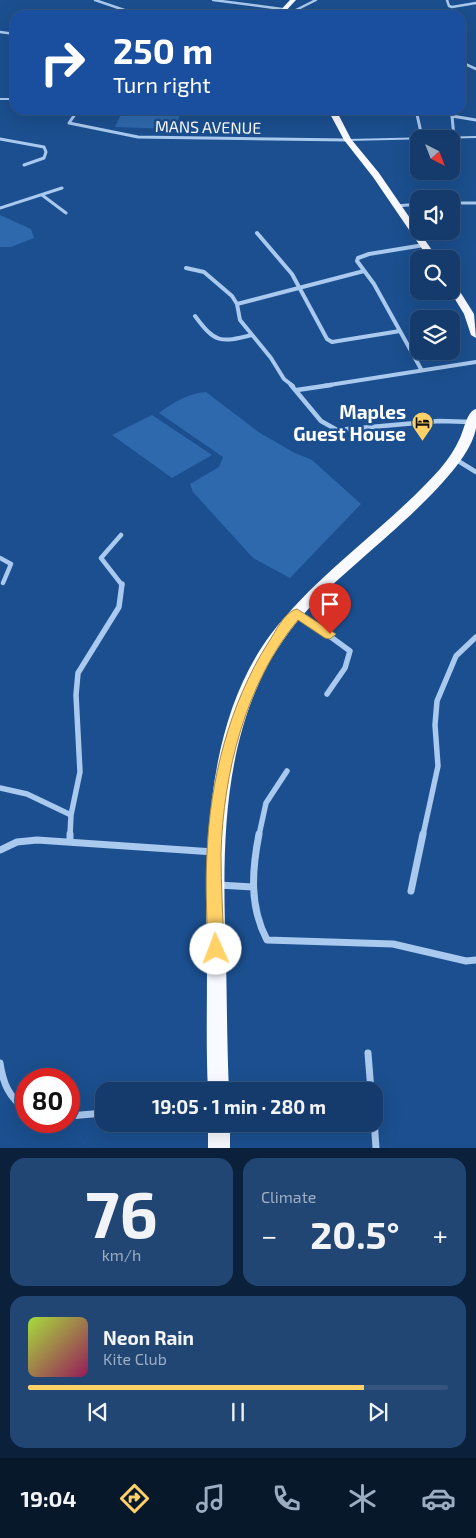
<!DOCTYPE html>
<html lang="en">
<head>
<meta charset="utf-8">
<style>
	:root { --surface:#143b6b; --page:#214673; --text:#f1f3f6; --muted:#9dadc1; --line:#33557e; --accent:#ffd166 }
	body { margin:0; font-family:"Exo 2",sans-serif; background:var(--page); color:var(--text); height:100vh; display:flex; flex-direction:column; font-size:19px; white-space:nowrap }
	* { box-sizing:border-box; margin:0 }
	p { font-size:16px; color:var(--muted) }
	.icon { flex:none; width:28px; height:28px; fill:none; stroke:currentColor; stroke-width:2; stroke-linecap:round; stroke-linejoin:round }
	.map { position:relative; height:1148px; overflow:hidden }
	.details { display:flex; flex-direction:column; gap:10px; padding:10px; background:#0b203b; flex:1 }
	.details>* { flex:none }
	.top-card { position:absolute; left:10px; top:10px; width:456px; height:105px; border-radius:15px; box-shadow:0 5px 20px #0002,0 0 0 1px var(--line); background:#1a4fa0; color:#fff; overflow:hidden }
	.needle { width:32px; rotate:138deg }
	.tools { position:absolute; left:410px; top:130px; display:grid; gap:10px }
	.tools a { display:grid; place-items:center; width:50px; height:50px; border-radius:10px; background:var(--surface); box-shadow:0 5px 20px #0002,0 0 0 1px var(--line); font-size:25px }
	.speed { position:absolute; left:15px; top:1068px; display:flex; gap:10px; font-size:25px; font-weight:700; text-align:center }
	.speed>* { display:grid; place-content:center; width:65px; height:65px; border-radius:50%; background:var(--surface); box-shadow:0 5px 20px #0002,0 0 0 1px var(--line); line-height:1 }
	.speed .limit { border:8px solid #d22; background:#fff; color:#111 }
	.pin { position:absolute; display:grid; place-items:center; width:42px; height:42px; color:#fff; margin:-51px -21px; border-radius:50% 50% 50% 0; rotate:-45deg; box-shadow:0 0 5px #0007 }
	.pin .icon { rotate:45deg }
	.me { position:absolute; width:55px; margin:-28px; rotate:358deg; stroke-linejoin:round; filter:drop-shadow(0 0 4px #0008) }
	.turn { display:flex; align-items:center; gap:18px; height:105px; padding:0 20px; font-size:22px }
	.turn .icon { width:65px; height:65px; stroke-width:2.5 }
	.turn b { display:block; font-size:35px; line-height:42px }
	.big { font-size:38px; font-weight:700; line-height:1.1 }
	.details .card { flex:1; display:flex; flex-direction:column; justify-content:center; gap:8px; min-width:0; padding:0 18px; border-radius:15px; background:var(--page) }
	.details .dial { align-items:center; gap:0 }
	.dial b { font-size:65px; line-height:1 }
	.song { display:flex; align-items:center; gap:15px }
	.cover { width:60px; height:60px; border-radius:8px; background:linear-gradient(135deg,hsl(80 70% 55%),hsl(330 70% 35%)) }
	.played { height:5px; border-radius:2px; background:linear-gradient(90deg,var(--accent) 80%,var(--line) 80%) }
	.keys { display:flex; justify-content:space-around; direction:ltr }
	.heat { display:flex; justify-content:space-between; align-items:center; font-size:28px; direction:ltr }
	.details .tiles { flex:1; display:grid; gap:10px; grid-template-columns:1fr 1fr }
	.card:last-child { grid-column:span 2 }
	.trip { position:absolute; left:95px; top:1082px; width:288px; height:50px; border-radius:15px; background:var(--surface); box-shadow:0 5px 20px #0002,0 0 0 1px var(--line); font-weight:700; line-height:50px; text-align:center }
	.dock { display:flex; height:80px; justify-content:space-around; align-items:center; background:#08182b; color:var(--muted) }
	.dock .icon { width:35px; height:35px }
	.dock .current { color:var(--accent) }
	.dock b { font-size:22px; color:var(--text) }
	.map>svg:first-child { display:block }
</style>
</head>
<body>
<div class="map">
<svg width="476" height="1148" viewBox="0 0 476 1148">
	<rect width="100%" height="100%" fill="#1b4f8f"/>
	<path fill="#2e69ad" d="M123,110h5l53,1 -6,18 -60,-2z
		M0,215l31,14 3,9 -23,9h-11z
		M206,392l54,41 33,19 19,8 49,44 -71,74 -37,-20 -60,-66 -3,-8 29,-17 4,-10 -64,-44c13,-10 30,-20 47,-21z
		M152,415l60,40 -40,23 -60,-43z"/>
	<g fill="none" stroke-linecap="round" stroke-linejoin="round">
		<path stroke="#a9c9ee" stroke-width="2.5" d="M95,0l44,15
			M213,0l69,9
			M447,0l2,6 3,1 24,-4
			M19,14l3,1
			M288,14l28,-14
			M0,32l15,2
			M461,62l15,7"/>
		<path stroke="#a9c9ee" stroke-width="3" d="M78,110l-9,13 69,14 210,3
			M416,110l6,27
			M449,110l3,6 24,4
			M452,116l2,21
			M0,139l44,8 2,5 -2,6 -20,7
			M42,195l24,18
			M451,203h25
			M396,206l23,-2
			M0,208l62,-20"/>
		<path stroke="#a9c9ee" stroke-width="4" d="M257,233l35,41 35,65 5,3 68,-11
			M186,268l18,4 28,24 5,8 3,16 31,38 13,21 9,7
			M237,304l127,-33
			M195,316c20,27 25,27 57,19
			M421,369l-47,-85 -17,-23 1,-3 11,-4 55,-9
			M323,386l153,-24"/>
		<path stroke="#a9c9ee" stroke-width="4.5" d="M291,385l30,36 16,9 102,-9 33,1
			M297,390l34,-5
			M455,459l21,13
			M121,535l-20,23 21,27
			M0,558l11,6 -8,19"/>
		<path stroke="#a9c9ee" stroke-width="5.5" d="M298,613l52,38 -5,17 -18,26
			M0,788l27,6 44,21
			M70,835l1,-20 9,-43 -4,-77 2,-22 41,-66 3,-23
			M259,835l7,-32 21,-32
			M423,835l15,-69 -3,-41 2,-24 19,-45 20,-19"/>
		<path stroke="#a9c9ee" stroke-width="7" d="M259,834c-7,36 -10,72 8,106l126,4 73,17 10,-1
			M70,841v-7
			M0,850l17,-8 20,-2 177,12
			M218,885l35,2
			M411,891l12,-57
			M368,1053l3,38
			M0,1063c3,20 9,35 26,46
			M69,1116l35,-3
			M374,1119l2,29"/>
		<path fill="#a9c9ee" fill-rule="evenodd" d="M0,98h15v2h-15z
			M476,136v2l-128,3 -2,-1 2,-1z"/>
		<path fill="#f8faff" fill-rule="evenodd" d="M290,0h6l-14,15h-6z
			M328,110h8l15,29 28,34 59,86h-9l-56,-82 -29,-37z
			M451,281l3,1 20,32 2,24 -5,-3 -7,-21 -14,-23z
			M476,409c0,6 0,13 0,19 -8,51 -127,136 -164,177 -21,22 -40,49 -52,76 -40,87 -37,186 -34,278 1,44 1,88 3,132h-21c-2,-40 -1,-81 -1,-121 -2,-109 -5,-244 64,-336 41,-53 95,-92 143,-138 18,-18 36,-35 46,-58 4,-8 7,-27 16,-29z
			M208,1124h22v24h-22z"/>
	</g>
	<path fill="#ffd166" stroke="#a68842" d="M297,609l39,25 -6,5 -5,-1 -27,-18c-52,62 -75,153 -77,234 0,31 2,63 3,95l-3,5 -5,2 -6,-2 -2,-5c-1,-32 -3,-64 -1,-96 3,-73 22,-148 61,-210 7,-10 16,-31 29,-34z"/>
	<defs>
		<symbol id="hotel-pin" viewBox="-11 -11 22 30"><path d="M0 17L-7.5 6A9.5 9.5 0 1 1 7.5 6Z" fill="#ffd166" stroke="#1b4f8f"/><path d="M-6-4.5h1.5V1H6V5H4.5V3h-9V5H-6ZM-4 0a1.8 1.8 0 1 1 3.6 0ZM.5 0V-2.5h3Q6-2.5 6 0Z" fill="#111"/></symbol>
	</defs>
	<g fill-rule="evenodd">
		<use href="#hotel-pin" x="410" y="410" width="25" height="34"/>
	</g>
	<g text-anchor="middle" stroke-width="5" stroke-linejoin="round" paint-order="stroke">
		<g font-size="16" fill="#fff" stroke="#1b4f8f">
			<text transform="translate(208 127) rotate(1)" y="6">MANS AVENUE</text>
		</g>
		<g font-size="19" font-weight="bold" fill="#fff" stroke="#1b4f8f" text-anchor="end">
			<text x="406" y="419">Maples<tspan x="406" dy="22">Guest House</tspan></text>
		</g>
	</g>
</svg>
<div class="tools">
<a><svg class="needle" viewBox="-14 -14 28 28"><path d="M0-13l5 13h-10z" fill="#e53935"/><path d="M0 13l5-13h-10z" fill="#9dadc1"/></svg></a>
<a><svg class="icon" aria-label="sound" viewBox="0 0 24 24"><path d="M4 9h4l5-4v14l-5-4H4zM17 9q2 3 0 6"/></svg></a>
<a><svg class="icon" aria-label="search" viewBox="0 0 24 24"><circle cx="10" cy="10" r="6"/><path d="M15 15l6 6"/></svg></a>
<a><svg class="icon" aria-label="layers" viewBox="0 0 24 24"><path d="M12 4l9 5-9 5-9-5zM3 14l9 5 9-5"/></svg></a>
</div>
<div class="speed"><div class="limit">80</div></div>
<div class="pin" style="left:330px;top:634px;background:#d93025"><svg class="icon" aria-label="arrive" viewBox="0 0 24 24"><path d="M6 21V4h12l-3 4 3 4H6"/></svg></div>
<svg class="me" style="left:216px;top:949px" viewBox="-20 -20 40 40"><circle r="19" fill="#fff"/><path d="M0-13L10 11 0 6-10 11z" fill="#ffd166"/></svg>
<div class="trip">19:05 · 1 min · 280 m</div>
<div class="top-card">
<div class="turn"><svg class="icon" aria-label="right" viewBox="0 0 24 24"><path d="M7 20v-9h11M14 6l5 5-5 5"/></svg><div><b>250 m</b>Turn right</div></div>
</div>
</div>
<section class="details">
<div class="tiles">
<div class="card dial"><b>76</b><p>km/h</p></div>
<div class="card"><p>Climate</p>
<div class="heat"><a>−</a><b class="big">20.5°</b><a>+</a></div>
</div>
<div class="card">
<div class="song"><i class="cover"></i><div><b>Neon Rain</b><p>Kite Club</p></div></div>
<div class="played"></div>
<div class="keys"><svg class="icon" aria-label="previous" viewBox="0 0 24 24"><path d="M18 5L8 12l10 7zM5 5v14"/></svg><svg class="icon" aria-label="pause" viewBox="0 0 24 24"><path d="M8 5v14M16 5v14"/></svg><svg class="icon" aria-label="next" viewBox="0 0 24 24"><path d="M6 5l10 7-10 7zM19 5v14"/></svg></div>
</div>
</div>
</section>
<nav class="dock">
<b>19:04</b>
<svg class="icon current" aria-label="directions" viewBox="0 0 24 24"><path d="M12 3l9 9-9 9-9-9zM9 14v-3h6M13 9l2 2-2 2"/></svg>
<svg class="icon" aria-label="music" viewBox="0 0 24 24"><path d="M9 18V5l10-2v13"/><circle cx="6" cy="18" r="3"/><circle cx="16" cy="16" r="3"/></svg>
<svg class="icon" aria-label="phone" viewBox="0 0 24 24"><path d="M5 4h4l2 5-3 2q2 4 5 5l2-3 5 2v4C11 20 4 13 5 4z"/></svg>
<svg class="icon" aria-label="climate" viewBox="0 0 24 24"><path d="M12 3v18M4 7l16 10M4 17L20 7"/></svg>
<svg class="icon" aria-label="car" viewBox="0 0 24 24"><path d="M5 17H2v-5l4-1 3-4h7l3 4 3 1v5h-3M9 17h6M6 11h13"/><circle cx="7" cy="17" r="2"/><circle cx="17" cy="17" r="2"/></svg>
</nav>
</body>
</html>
